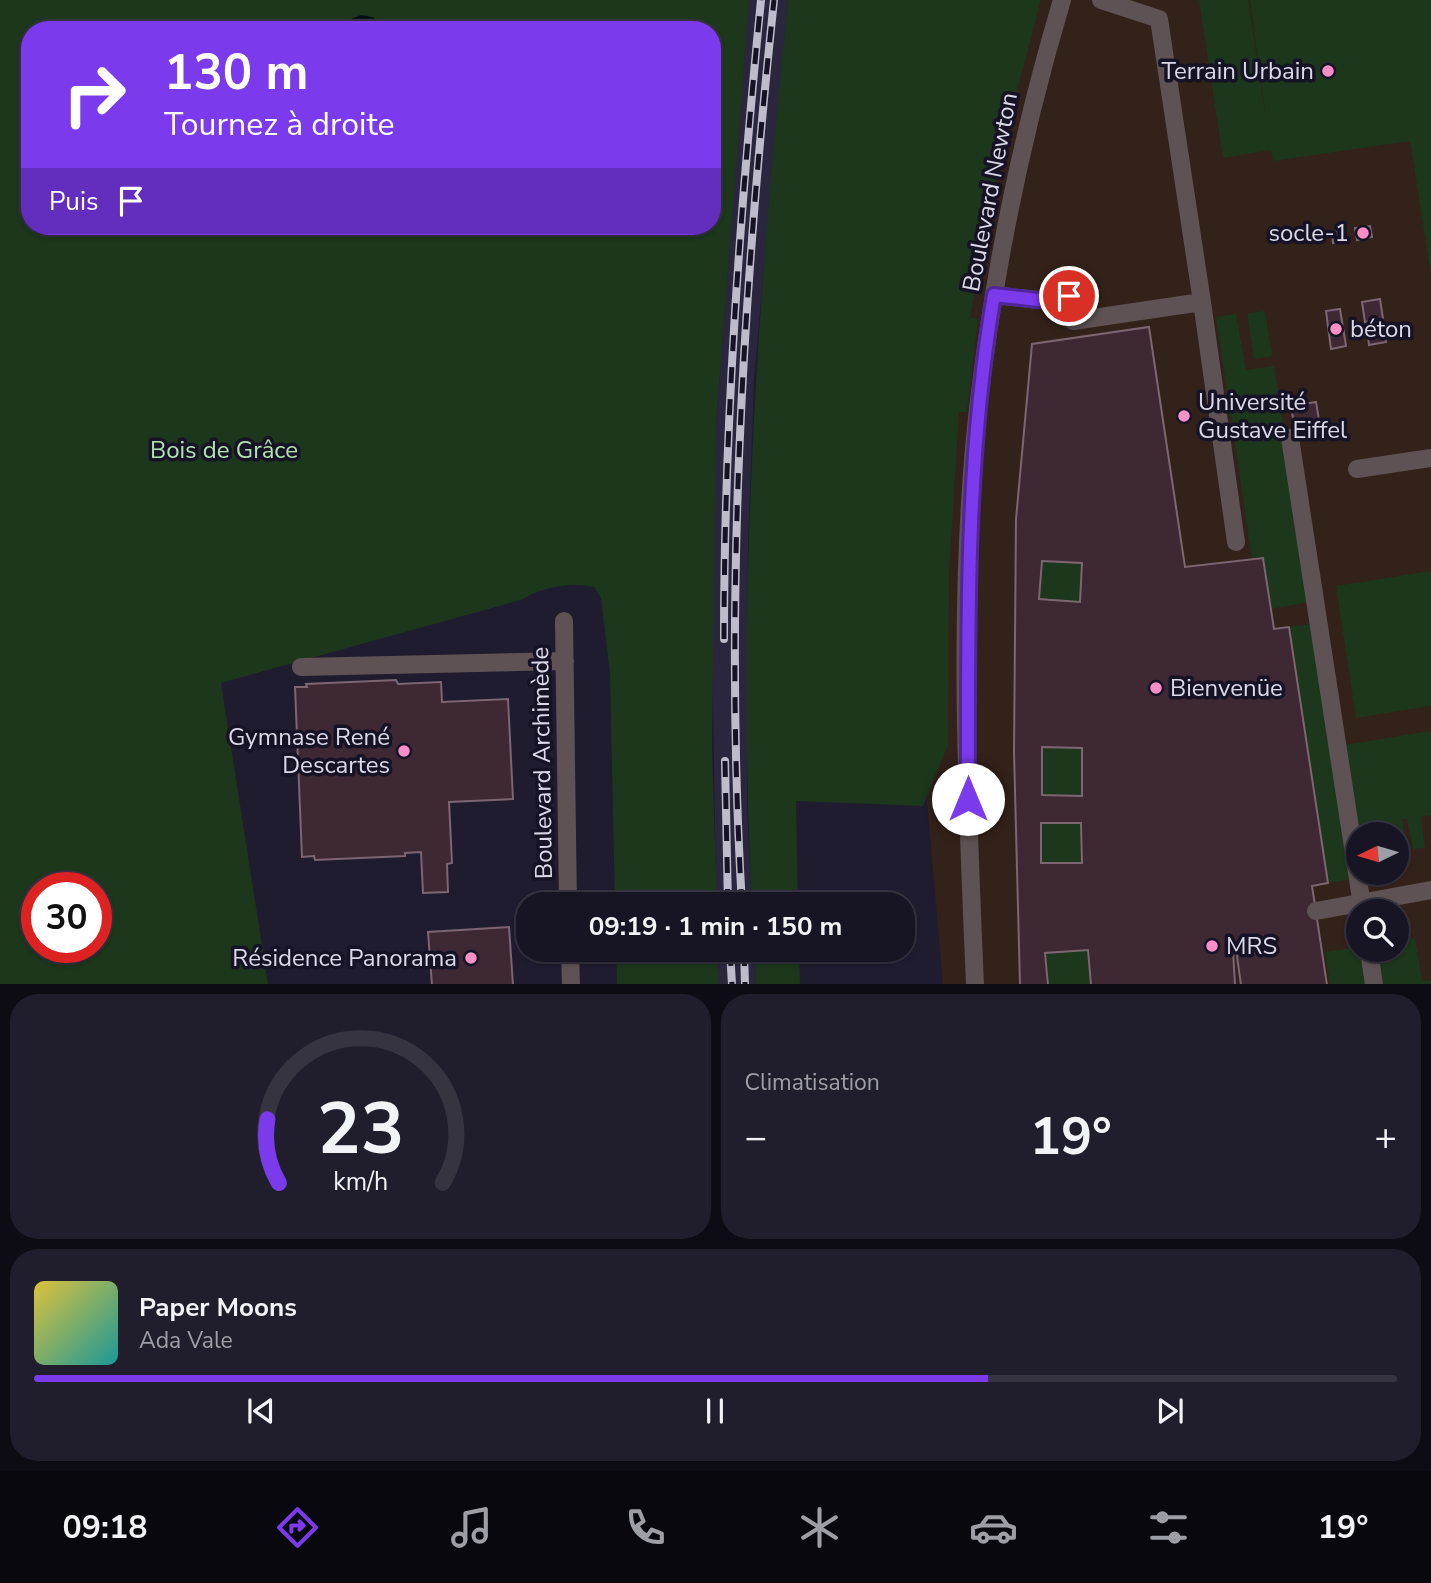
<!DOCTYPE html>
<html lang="fr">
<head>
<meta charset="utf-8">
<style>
	:root { --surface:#171524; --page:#201e2c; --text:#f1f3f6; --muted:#9e9fa6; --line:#363441; --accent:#7c3aed }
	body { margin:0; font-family:"Nunito Sans",sans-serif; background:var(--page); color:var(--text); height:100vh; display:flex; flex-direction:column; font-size:26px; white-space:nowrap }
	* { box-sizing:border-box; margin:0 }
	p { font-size:23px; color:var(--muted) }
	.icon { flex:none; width:38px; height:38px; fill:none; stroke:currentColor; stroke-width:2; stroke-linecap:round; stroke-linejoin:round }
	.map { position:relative; height:984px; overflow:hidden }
	.panel { display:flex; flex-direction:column; gap:10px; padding:10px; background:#0d0c14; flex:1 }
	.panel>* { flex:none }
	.top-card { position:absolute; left:21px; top:21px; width:700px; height:214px; border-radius:28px; box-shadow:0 2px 5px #0004,0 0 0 2px var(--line); background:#7c3aed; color:#fff; overflow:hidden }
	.needle { width:46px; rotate:265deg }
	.fabs { position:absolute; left:1346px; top:822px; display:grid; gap:14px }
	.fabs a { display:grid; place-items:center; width:63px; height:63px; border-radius:50%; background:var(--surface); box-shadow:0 2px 5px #0004,0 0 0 2px var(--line); font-size:35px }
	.speed { position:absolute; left:21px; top:872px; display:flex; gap:14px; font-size:35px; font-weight:700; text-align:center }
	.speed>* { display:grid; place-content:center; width:91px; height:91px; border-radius:50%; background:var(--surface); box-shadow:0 2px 5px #0004,0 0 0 2px var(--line); line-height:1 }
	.speed .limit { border:10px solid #d22; background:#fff; color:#111 }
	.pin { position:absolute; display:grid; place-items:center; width:60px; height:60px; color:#fff; margin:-30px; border:4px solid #fff; border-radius:50%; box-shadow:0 2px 7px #0007 }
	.me { position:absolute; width:77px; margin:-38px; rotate:0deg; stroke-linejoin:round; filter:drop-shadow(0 0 5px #0008) }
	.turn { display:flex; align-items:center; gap:24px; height:147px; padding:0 28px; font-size:32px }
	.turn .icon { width:91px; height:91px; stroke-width:2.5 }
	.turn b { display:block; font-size:49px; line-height:60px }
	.then { display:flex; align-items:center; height:66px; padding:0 28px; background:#0003; gap:14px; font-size:26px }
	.big { font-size:52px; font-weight:700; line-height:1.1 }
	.panel .widget { flex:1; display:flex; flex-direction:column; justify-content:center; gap:10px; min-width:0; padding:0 24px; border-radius:28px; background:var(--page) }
	.panel .dial { align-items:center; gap:0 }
	.dial svg { height:182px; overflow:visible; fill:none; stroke:var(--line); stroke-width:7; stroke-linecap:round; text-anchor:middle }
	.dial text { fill:var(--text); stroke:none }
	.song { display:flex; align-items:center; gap:21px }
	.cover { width:84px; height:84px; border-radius:10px; background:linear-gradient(135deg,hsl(50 70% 55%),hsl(180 70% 35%)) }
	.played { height:7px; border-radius:4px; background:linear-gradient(90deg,var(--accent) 70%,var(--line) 70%) }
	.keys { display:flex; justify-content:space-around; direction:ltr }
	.heat { display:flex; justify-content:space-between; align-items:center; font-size:38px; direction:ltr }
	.panel .tiles { flex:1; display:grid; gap:10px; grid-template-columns:1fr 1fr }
	.widget:last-child { grid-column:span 2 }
	.trip { position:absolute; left:516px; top:892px; width:399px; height:70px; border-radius:28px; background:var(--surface); box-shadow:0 2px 5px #0004,0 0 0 2px var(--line); font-weight:700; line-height:70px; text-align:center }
	.tabs { display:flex; height:112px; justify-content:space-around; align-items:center; background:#09080e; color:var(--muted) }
	.tabs .icon { width:49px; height:49px }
	.tabs .selected { color:var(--accent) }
	.tabs b { font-size:32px; color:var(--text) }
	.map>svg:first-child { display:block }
</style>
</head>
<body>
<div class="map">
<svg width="1431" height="985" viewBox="0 0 1431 985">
	<rect width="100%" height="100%" fill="#1f1c30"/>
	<path fill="#2a263e" d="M748,0h40l-34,379 -6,166 -1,262 5,98h-36l-4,-292 4,-188z
		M718,950h36l2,34h-37z"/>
	<path fill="#33221a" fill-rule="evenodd" d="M1020,0h411v984l-488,1 -18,-207 4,-242zM1358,835h38v38h-38zM1358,912h38v38h-38z"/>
	<path fill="#1c371c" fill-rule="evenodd" d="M0,0h749l-33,425 -4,326 5,154h-102l-5,-231 -9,-76 -7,-11c-25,-5 -51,0 -73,13l-300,83 47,301 -268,1zM30,30h682v196h-682zM37,887h59v60h-59z
		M788,0h253l-39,147 -32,170 8,2 -11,93h-8l-10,160 -1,173 -25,61 -127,-5 2,104h-46c-16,-302 5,-605 36,-905z
		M1199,0h49l19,125 -17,-125h181v275l-21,-134 -137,20 -2,-11 -48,8z
		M1265,311l7,45 -18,3 -7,-46z
		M1236,314l10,56 28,-4 36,236 -40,7 -18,-50 -36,-242z
		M1042,561l40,2 -2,39 -41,-3z
		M1431,571v135l-75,12 -20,-132z
		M1313,624l39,255 -24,4 -39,-256z
		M1431,731v84l-10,2 4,31 -12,1 -6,-30h-5l5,32 -10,1 -1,-17h-38l-14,-90z
		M1042,747l40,1v48l-40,-1z
		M1041,823h40l1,40h-41z
		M1415,938l7,43 9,-1v4h-49l-5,-34h19l1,-10z
		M1358,947v3h5l5,34h-38l-5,-32z
		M616,950h102l1,34h-102z
		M754,950h45l1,34h-44z
		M1088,950l3,34h-43l-3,-31z"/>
	<path fill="#021213" d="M361,15l12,2 11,13h-60z"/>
	<path fill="#3d2833" stroke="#7d6571" stroke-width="2" fill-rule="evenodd" d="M1370,226l2,11 -15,3 -2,-12z
		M1343,230l1,11 -11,2 -1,-11z
		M1380,299l3,20 -18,3 -3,-20z
		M1340,309l6,37 -15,3 -5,-38z
		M1384,325l2,17 -17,3 -2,-17z
		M1149,327l36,240 78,-9 11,71 15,-2 39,256 -16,3 15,99h-86l-5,-36 -3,1 2,35h-144l-3,-35 -43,3 3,32h-28l-6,-233 2,-233 16,-175zM1042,561l40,2 -2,39 -41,-3zM1042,747l40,1v48l-40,-1zM1041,823h40l1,40h-41z
		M1316,402l4,24 -25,4 -4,-24z
		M396,680l2,4 43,-2 1,20 66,-3 5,100 -64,3 3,61 -5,1 1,28 -25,1 -2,-41 -16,1v3l-90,4 -1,-4 -12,1 -7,-170h12l-1,-3z
		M593,892h10l1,13h-10z
		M509,927l4,58h-81l-4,-53z"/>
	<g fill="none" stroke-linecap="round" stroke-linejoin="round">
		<path stroke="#5e5254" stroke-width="18" d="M994,295l44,5 31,-4 4,25 129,-19 -43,-283 -58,-19
			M1202,302l34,240
			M1290,438l73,474
			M1357,469l74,-11
			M564,621l4,284
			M301,667l264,-6
			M1316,911l115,-21
			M570,950l1,35
			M1369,950l5,35
			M975,985c-8,-188 -18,-390 3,-576 16,-139 44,-275 84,-409"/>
		<defs>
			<path id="rail" d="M724,639c0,-214 16,-427 37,-639
				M725,761l3,144
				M742,905c-18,-302 0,-605 32,-905
				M730,950l2,35
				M744,950l1,35"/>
		</defs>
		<use href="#rail" stroke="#bebccb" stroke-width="8"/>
		<use href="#rail" stroke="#161326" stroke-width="5" stroke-dasharray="16" stroke-linecap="butt"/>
	</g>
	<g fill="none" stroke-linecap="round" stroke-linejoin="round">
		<defs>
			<path id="route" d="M968,799c0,-168 -3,-337 26,-504l44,5 31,-4"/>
		</defs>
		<use href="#route" stroke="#51269a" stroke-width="18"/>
		<use href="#route" stroke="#7c3aed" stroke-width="12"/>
	</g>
	<g fill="#fa8fc7" stroke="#161326" stroke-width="2.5">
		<circle cx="1328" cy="71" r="7"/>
		<circle cx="1363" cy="233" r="7"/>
		<circle cx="1336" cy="329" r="7"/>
		<circle cx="1184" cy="416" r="7"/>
		<circle cx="1156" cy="688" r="7"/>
		<circle cx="404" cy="751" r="7"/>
		<circle cx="1212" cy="946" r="7"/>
		<circle cx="471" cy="958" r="7"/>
	</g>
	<g text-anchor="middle" stroke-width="7" stroke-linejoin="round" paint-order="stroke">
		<g font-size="24" fill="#dbd9e7" stroke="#161326" text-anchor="end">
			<text x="1314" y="79">Terrain Urbain</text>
			<text x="1349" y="241">socle-1</text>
			<text x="1350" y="337" text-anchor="start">béton</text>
			<text x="1198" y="410" text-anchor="start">Université<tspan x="1198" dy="28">Gustave Eiffel</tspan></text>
			<text x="1170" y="696" text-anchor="start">Bienvenüe</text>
			<text x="390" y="745">Gymnase René<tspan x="390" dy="28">Descartes</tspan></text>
			<text x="1226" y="954" text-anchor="start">MRS</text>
			<text x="457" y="966">Résidence Panorama</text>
		</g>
		<g font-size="24" fill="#dbd9e7" stroke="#161326">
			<text transform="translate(990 192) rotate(-79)" y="8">Boulevard Newton</text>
			<text transform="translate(542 763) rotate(-91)" y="8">Boulevard Archimède</text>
		</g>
		<g font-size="24" fill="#b0e3ad" stroke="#161326">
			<text x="224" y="458">Bois de Grâce</text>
		</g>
	</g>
</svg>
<div class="fabs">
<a><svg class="needle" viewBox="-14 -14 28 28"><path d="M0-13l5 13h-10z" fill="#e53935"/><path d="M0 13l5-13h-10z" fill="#9e9fa6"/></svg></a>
<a><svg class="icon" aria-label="search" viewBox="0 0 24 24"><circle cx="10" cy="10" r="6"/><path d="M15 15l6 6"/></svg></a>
</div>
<div class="speed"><div class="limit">30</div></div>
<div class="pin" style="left:1069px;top:296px;background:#d93025"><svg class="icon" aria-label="arrive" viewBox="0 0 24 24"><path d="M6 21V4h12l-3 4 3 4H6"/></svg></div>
<svg class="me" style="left:968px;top:799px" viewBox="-20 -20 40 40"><circle r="19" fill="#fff"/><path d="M0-13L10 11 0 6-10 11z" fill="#7c3aed"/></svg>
<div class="trip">09:19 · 1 min · 150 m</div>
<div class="top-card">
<div class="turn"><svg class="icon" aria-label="right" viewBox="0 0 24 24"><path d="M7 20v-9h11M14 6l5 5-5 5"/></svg><div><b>130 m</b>Tournez à droite</div></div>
<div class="then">Puis<svg class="icon" aria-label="arrive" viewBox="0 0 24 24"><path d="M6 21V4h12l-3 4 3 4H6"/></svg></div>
</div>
</div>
<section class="panel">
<div class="tiles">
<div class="widget dial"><svg viewBox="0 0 100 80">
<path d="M14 69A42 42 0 1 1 86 69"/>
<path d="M14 69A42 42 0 0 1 9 41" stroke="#7c3aed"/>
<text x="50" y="56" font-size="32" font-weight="700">23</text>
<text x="50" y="72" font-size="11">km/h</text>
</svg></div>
<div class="widget"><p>Climatisation</p>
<div class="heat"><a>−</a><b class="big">19°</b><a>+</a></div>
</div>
<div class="widget">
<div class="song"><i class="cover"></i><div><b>Paper Moons</b><p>Ada Vale</p></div></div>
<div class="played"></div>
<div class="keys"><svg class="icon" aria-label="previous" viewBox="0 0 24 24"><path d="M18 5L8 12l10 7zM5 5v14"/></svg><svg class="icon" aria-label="pause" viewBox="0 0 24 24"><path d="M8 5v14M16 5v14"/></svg><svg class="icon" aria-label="next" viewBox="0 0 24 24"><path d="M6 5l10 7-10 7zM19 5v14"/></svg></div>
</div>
</div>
</section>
<nav class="tabs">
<b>09:18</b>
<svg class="icon selected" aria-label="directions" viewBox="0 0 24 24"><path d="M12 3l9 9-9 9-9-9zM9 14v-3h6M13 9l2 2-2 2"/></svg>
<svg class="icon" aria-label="music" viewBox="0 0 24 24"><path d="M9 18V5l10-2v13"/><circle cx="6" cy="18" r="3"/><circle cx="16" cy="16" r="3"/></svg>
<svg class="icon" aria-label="phone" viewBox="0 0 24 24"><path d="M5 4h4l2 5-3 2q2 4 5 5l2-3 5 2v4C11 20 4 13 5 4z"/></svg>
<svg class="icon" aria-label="climate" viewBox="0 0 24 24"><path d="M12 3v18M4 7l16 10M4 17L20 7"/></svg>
<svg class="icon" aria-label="car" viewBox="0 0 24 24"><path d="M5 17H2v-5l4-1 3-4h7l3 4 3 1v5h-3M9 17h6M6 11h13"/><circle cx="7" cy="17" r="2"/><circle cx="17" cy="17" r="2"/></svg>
<svg class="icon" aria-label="filters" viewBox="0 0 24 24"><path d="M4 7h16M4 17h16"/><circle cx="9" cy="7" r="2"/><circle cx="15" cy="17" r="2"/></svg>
<b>19°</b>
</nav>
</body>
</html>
